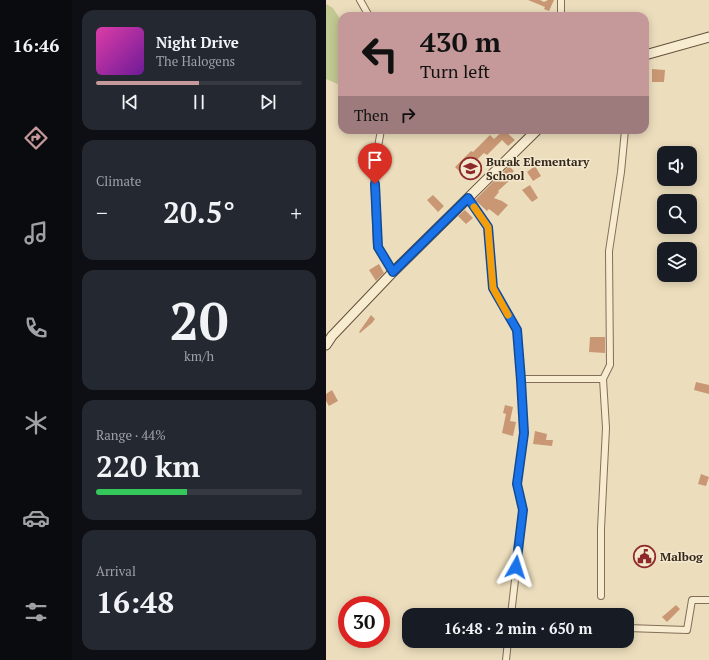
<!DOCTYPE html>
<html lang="en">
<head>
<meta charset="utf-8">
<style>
	:root { --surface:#171b24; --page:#242831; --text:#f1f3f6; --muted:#9ea1a6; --line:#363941; --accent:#c5999a }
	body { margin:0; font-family:"PT Serif",serif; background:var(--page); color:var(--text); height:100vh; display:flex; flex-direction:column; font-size:15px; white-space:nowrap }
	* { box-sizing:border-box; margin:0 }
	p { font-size:13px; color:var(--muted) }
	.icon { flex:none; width:22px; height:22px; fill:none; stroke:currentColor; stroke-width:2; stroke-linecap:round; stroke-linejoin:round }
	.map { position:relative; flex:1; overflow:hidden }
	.side { display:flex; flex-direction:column; gap:10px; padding:10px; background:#0d0f14; width:254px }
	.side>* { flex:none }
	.top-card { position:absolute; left:12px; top:12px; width:311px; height:122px; border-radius:12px; box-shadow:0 2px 10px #0003; background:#c5999a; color:#111; overflow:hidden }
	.controls { position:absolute; left:331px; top:146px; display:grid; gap:8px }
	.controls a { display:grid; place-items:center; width:40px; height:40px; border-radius:8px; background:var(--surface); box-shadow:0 2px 10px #0003; font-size:20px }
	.speed { position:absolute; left:12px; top:596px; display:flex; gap:8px; font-size:20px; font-weight:700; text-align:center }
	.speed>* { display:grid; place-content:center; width:52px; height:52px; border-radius:50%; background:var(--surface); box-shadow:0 2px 10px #0003; line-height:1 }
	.speed .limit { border:6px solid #d22; background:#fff; color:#111 }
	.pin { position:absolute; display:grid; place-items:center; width:34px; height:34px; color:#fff; margin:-41px -17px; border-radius:50% 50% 50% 0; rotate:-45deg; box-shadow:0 0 4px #0007 }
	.pin .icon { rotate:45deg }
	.me { position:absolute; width:44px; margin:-22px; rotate:6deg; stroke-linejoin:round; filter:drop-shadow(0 0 3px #0008) }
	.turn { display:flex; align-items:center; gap:14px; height:84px; padding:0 16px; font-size:18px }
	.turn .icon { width:52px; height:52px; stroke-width:2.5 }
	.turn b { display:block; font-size:28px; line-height:34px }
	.then { display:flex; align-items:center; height:38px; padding:0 16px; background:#0003; gap:8px; font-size:15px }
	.big { font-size:30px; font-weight:600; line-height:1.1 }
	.side .card { flex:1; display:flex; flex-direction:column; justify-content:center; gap:6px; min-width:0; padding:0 14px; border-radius:12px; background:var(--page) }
	.side .dial { align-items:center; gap:0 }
	.dial b { font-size:52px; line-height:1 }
	.song { display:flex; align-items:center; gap:12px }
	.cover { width:48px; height:48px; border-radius:6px; background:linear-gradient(135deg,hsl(320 70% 55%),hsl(280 70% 35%)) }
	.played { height:4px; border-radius:2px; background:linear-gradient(90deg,var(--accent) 50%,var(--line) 50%) }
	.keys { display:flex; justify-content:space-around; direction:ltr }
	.heat { display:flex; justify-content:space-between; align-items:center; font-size:22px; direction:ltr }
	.charge { height:6px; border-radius:3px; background:linear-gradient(90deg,#34c759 44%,var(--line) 0) }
	.trip { position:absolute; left:76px; top:608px; width:232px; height:40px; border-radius:12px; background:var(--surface); box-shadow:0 2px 10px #0003; font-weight:600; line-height:40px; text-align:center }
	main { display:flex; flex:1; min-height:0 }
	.dock { display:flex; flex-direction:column; width:72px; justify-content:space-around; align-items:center; background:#090b0e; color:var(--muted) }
	.dock .icon { width:28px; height:28px }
	.dock .selected { color:var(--accent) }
	.dock b { font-size:18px; color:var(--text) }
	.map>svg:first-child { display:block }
</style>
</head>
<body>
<main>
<nav class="dock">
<b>16:46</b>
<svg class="icon selected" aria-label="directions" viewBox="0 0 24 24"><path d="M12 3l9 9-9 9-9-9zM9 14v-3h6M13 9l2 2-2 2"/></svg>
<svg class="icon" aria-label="music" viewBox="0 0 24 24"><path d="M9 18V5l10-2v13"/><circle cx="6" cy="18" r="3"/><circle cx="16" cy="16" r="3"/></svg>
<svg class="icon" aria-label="phone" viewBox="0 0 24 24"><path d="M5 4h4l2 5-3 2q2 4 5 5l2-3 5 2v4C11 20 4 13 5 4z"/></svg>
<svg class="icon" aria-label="climate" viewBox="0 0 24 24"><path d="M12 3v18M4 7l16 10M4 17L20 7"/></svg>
<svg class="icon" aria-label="car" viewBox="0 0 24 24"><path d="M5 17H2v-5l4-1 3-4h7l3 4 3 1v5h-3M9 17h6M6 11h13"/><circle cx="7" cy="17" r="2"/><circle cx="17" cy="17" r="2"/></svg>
<svg class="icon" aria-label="filters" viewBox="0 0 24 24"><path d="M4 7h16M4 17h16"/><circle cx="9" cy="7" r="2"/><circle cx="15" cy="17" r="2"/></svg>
</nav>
<section class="side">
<div class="card">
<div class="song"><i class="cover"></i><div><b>Night Drive</b><p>The Halogens</p></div></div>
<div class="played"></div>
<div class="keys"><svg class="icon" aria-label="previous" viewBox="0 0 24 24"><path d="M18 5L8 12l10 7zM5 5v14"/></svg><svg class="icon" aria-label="pause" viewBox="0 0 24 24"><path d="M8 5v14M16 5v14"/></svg><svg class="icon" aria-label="next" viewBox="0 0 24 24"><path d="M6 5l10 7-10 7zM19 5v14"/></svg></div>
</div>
<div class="card"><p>Climate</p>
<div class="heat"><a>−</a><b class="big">20.5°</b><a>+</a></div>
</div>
<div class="card dial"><b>20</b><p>km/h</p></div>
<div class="card"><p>Range · 44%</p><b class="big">220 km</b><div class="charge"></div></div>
<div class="card"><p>Arrival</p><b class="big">16:48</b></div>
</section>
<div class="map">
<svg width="383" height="660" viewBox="0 0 383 660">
	<rect width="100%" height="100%" fill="#ecdebd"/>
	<path fill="#c2c992" d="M0,4l7,4 9,14v64l-16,-7z"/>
	<path fill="#c99774" d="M202,0h12l4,2 4,-2h6l-5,11 -5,-2 1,-2z
		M326,69l13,1 -1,12h-12z
		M178,130l11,10 -7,6 -6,-6 -15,15 -3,-2 -22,21 -7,-7 16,-16 2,1 17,-17 4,4z
		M183,166l5,5 -6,6 3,2 -13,12 1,1 -5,6 8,3 6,4 -10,11 -9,-7 -2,2 -12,-11z
		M209,166l6,10 -8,5 -6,-9z
		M204,185l8,13 -6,4 -10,-12z
		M107,195l11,11 -6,6 -11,-12z
		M139,210l8,8 -7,6 -8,-8z
		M53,264l5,9 -8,8 -7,-11z
		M45,315l4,4 -3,4 -12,10 -1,-1z
		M264,337h15v16l-16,-1z
		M370,382l13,3v9l-15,-4z
		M6,390l6,11 -9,5 -3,-5v-7z
		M179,405l8,2 -3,14 6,1 -3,14 -11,-3 4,-19 -3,-1z
		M209,431l12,3 -1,6h7l-1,6 -19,-2z
		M375,474l8,3 -3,9 -8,-2z
		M350,605l4,4 -13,13 -5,-5z"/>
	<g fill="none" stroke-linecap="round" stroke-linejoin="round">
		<defs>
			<path id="street" d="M34,0l9,16
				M235,0v16
				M55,130l-7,39 3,78 16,25
				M142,198l20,29 5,61 24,42 4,49 3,54 -7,51 6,26 -12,105
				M195,379h82l3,49 -5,101v67
				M277,379l7,-14 -1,-114 12,-79 4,-42
				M301,628l60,2 5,-30h17
				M180,660l2,-19"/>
			<path id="secondary" d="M319,55l64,-18
				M0,345l6,-9 61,-64 144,-142"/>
		</defs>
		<use href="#street" stroke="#836e57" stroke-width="8"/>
		<use href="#secondary" stroke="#64503b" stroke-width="11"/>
		<use href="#street" stroke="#f7ebd0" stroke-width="6"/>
		<use href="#secondary" stroke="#f7ebd0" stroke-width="9"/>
	</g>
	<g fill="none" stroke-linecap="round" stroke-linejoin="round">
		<defs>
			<path id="route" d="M49,184l3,63 15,25 75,-74 20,29 5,61 24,42 4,50 3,53 -7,51 6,26 -7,57"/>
		</defs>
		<use href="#route" stroke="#114b97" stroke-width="10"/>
		<use href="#route" stroke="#1a73e8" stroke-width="7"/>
		<path stroke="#f59e0b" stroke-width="7" d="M148,207l14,20 5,61 15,27"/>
	</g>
	<defs>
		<symbol id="school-ring" viewBox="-11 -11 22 22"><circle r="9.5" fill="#f3e8cd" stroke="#8f2a2a" stroke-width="1.5"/><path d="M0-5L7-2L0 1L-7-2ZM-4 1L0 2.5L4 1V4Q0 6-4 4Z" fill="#8f2a2a"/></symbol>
		<symbol id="civic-ring" viewBox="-11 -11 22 22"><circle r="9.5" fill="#f3e8cd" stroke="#8f2a2a" stroke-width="1.5"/><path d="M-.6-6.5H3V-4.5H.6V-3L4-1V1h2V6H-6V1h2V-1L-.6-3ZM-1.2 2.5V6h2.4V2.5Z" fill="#8f2a2a"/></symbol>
	</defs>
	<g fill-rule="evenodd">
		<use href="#school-ring" x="132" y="156" width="25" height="25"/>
		<use href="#civic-ring" x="306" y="544" width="25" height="25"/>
	</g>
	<g text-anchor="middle" stroke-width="3" stroke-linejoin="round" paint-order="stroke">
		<g font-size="12" font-weight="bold" fill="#33271b" stroke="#f3e8cd" text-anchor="start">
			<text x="160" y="166">Burak Elementary<tspan x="160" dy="14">School</tspan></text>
			<text x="334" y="561">Malbog</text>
		</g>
	</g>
</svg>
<div class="controls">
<a><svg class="icon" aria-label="sound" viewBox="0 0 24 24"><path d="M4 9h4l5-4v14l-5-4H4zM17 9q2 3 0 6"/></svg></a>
<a><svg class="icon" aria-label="search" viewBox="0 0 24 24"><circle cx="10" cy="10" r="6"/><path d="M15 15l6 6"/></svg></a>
<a><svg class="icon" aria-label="layers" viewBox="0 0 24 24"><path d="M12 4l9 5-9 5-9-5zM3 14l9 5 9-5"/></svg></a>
</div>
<div class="speed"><div class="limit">30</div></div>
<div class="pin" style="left:49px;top:184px;background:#d93025"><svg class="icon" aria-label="arrive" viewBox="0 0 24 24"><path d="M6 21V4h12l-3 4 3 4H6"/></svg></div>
<svg class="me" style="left:190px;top:567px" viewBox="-20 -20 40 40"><path d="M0-17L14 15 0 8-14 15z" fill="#1a73e8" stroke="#fff" stroke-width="4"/></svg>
<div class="trip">16:48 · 2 min · 650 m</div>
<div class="top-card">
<div class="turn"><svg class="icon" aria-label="left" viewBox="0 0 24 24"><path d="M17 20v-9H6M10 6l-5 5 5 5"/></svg><div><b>430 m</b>Turn left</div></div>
<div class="then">Then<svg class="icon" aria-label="right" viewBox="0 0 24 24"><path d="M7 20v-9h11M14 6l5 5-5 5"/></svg></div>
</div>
</div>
</main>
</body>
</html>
